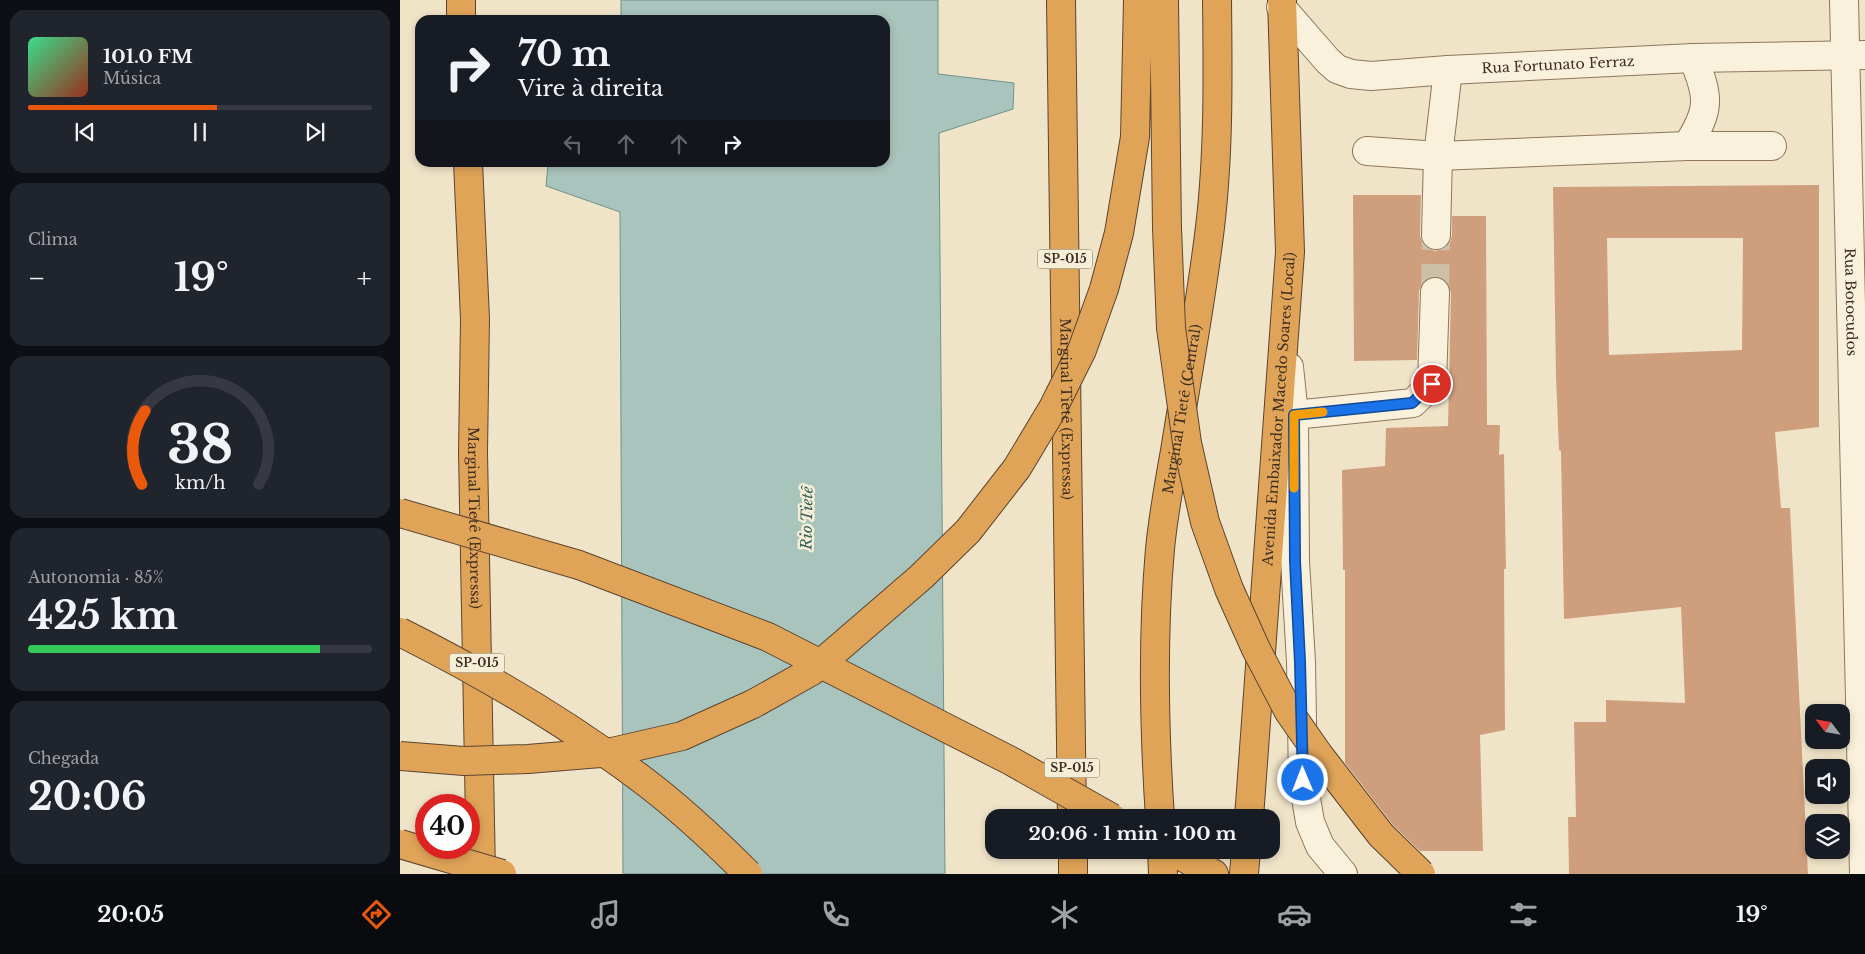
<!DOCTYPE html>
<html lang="pt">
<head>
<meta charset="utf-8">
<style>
	:root { --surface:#171b24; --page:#20242c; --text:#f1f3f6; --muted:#9ea1a6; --line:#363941; --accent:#ea580c }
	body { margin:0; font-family:"Libre Baskerville",serif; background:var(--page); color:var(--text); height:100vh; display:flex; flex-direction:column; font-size:19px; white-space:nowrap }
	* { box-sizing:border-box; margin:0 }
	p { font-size:16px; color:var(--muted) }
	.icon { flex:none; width:28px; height:28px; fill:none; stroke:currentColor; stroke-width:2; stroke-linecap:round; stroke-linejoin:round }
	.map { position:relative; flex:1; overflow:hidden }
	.sheet { display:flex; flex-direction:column; gap:10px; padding:10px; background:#0d0f14; width:400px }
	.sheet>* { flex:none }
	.hud { position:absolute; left:15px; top:15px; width:475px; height:152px; border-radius:15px; box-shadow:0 2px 8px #0003; background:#171b24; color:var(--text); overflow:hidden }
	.needle { width:32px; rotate:301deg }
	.controls { position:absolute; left:1405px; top:704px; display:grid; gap:10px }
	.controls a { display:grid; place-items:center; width:45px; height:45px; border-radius:10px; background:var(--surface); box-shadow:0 2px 8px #0003; font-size:25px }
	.speed { position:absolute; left:15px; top:794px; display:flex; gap:10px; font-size:25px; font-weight:700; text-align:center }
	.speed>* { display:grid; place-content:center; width:65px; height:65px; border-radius:50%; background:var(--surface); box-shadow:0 2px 8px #0003; line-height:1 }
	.speed .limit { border:8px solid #d22; background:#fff; color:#111 }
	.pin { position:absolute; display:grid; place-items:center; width:42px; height:42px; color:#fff; margin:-21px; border:2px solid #fff; border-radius:50%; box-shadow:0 1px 5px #0007 }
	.me { position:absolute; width:55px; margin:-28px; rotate:359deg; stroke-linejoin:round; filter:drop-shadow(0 0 4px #0008) }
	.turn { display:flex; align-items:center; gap:18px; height:105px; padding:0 20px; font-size:22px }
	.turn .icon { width:65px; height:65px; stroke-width:2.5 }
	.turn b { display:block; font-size:35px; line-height:42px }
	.lanes { display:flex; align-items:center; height:48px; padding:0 20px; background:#0003; justify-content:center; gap:25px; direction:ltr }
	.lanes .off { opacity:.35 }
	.big { font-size:38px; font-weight:700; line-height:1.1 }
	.sheet .tile { flex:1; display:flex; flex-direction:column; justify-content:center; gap:8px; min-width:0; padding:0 18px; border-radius:15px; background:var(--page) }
	.sheet .dial { align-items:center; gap:0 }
	.dial svg { height:130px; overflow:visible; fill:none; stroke:var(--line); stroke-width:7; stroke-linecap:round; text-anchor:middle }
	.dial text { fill:var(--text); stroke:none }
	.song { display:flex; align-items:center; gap:15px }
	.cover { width:60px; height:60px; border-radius:8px; background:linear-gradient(135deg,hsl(150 70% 55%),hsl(10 70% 35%)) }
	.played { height:5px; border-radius:2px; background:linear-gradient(90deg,var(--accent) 55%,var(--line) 55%) }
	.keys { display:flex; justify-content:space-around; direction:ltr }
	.heat { display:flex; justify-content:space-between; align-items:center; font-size:28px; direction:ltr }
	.charge { height:8px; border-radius:4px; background:linear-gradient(90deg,#34c759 85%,var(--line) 0) }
	.trip { position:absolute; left:585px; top:809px; width:295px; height:50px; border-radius:15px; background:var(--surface); box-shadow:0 2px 8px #0003; font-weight:700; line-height:50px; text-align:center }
	.dock { display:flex; height:80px; justify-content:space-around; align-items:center; background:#090b0e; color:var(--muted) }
	.dock .icon { width:35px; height:35px }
	.dock .selected { color:var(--accent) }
	.dock b { font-size:22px; color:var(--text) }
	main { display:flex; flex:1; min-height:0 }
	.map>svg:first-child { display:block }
</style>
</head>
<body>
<main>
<section class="sheet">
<div class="tile">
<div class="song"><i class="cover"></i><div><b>101.0 FM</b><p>Música</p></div></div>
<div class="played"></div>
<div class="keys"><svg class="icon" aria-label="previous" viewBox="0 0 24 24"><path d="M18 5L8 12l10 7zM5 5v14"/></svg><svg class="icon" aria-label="pause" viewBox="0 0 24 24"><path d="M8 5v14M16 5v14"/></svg><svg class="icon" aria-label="next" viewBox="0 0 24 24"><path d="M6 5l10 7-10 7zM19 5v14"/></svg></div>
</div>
<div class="tile"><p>Clima</p>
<div class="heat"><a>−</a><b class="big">19°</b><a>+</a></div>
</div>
<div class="tile dial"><svg viewBox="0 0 100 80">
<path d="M14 69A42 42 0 1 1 86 69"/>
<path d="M14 69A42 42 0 0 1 16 24" stroke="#ea580c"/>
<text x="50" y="56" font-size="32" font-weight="700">38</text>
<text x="50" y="72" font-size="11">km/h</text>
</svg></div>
<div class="tile"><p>Autonomia · 85%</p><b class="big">425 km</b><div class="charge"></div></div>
<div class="tile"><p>Chegada</p><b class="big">20:06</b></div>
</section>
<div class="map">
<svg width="1465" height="874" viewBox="0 0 1465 874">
	<rect width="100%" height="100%" fill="#f0e4c8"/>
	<path fill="#a9c4bc" stroke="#6f938a" d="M221,0h317v74l76,9 -1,26 -74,24 6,741h-322l-3,-662 -74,-26 2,-21 10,-2 327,-1v-142h-264z"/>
	<path fill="#cf9f7d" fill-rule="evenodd" d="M1419,185v242l-44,5 6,76h9l18,366h-239l-1,-57h8l-2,-95h32v-22l79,3 -4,-96 -117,12 -3,-168 -2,-1 -3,-74 -3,-189zM1207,238h136l-1,112 -133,5z
		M953,195h68l-1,40 2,7 5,6 8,3 9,-3 6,-5 2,-8v-19h34l1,209h13l-1,30 5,-1 2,115h-2l1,161 -25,5 3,116h-63l-27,-26 -48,-62v-193h-2l-1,-100 43,-4 1,-38 62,-2 3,-133 -3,-9 -4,-5 -8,-3 -9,2 -5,6 -3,7 -2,69 -63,1z"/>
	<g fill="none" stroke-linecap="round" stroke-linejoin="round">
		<path stroke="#ccc0a6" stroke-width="28" stroke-dasharray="28 14" stroke-linecap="butt" d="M1035,292l1,-57"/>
		<defs>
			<g id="minor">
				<path id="s1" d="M1444,0l20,874"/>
				<path id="s2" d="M881,7l47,54 9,8 14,5 20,2 77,-6 245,-12 172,-3"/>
				<path d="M1287,146c23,-36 23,-48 6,-88"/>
				<path d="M967,151l71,5 249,-10h85"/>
				<path d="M1036,235l2,-79 10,-86"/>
				<path d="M889,367l5,48 1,146 6,101 2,118 7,42 10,24 23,28"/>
				<path d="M894,415l119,-12 19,-19 3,-92"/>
			</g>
			<g id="highway">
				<path d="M61,0v20"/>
				<path id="s3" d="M661,0l11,818"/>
				<path id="s4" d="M68,162l7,157 -2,133 8,422"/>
				<path id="s5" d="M760,818c-6,-90 -8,-179 0,-269 3,-32 9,-65 15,-98 11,-69 24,-138 33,-208 11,-80 10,-162 9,-243"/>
				<path id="s6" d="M849,818l41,-566 -8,-252"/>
				<path d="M673,850v24"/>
				<path d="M762,850l1,24"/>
				<path d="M770,850l44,24"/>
				<path d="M844,874l2,-24"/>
			</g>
		</defs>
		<use href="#minor" stroke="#8d765c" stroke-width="30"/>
		<use href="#highway" stroke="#5b4430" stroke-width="30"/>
		<use href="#minor" stroke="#faf1dc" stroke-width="28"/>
		<use href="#highway" stroke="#e0a458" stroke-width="28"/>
		<defs>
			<path id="highway-bridge" d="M764,0l3,228 4,100 16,115 18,79 24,67 27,60 33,63 30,43 62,80 40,39
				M0,513l179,52 189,72 243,124 101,57
				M0,632c84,42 165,90 240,146 39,29 74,62 108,96
				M0,756l64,5 64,-2 84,-7 70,-16 71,-32 59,-33 109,-94 47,-46 49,-63 36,-60 29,-58 22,-61 15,-56 16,-96 3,-137
				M0,844l102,30"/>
		</defs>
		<use href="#highway-bridge" stroke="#5b4430" stroke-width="30" stroke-linecap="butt"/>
		<use href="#highway-bridge" stroke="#e0a458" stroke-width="28"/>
	</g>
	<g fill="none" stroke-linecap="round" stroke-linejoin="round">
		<defs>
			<path id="route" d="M903,780l-3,-118 -5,-101 -1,-146 118,-12 20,-19"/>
		</defs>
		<use href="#route" stroke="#114b97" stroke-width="12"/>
		<use href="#route" stroke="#1a73e8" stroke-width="9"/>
		<path stroke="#f59e0b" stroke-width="9" d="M894,488v-73l29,-3"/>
	</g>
	<g text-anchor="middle" stroke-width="5" stroke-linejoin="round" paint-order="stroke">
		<g fill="#f7eed8" stroke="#756857" stroke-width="1">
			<rect x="637.5" y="249.5" width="55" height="19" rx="4"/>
			<rect x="49.5" y="653.5" width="55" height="19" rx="4"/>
			<rect x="644.5" y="758.5" width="55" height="19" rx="4"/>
		</g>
		<g font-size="12" font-weight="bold" fill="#3d2e20">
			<text x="665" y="263">SP-015</text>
			<text x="77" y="667">SP-015</text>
			<text x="672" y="772">SP-015</text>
		</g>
		<g font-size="14" fill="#3d2e20" stroke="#f7eed8">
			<text dy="5" stroke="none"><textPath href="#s2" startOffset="306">Rua Fortunato Ferraz</textPath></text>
			<text dy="5" stroke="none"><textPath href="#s1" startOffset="302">Rua Botocudos</textPath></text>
			<text dy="5" stroke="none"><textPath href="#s5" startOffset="411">Marginal Tietê (Central)</textPath></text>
			<text dy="5" stroke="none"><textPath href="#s3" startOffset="409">Marginal Tietê (Expressa)</textPath></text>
			<text dy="5" stroke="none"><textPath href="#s6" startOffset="410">Avenida Embaixador Macedo Soares (Local)</textPath></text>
			<text dy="5" stroke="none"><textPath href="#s4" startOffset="356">Marginal Tietê (Expressa)</textPath></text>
		</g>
		<g font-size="15" font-style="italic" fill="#2f5d5a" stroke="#f7eed8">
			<text transform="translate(407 518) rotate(-89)" y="5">Rio Tietê</text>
		</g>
	</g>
</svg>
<div class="controls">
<a><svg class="needle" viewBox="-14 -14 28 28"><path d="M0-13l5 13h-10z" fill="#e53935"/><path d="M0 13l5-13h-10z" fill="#9ea1a6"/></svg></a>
<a><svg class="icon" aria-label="sound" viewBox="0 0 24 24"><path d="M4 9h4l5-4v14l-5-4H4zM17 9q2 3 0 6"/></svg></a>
<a><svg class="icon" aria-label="layers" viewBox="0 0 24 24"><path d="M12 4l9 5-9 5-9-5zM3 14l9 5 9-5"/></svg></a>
</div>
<div class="speed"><div class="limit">40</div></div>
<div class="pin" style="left:1032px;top:384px;background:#d93025"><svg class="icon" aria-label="arrive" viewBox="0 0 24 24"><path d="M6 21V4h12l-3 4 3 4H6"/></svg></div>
<svg class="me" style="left:903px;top:780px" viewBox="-20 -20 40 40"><circle r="17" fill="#1a73e8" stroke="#fff" stroke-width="3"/><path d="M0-11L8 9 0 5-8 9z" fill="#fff"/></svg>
<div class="trip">20:06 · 1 min · 100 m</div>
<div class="hud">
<div class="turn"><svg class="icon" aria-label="right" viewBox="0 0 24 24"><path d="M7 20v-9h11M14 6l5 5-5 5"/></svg><div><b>70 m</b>Vire à direita</div></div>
<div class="lanes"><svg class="icon off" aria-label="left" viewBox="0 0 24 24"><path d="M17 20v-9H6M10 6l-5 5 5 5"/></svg><svg class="icon off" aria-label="ahead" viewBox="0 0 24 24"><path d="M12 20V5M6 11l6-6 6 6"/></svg><svg class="icon off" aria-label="ahead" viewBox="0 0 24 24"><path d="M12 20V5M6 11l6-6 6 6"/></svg><svg class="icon" aria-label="right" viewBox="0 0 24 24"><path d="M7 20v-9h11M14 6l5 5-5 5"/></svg></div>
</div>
</div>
</main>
<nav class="dock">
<b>20:05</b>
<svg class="icon selected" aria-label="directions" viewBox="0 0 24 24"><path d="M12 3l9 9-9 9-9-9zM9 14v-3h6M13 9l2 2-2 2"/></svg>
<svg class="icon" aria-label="music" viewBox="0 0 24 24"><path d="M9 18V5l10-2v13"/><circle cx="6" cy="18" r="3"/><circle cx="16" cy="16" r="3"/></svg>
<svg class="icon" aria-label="phone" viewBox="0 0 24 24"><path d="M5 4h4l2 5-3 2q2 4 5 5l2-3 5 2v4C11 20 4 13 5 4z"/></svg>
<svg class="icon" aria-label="climate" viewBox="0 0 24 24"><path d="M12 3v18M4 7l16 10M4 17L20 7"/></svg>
<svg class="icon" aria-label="car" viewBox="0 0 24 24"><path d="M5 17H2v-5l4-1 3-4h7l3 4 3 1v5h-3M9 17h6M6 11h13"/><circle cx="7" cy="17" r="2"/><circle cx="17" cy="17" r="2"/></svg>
<svg class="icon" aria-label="filters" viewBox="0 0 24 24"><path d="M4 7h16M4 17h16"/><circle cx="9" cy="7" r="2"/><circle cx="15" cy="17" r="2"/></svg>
<b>19°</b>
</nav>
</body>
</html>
